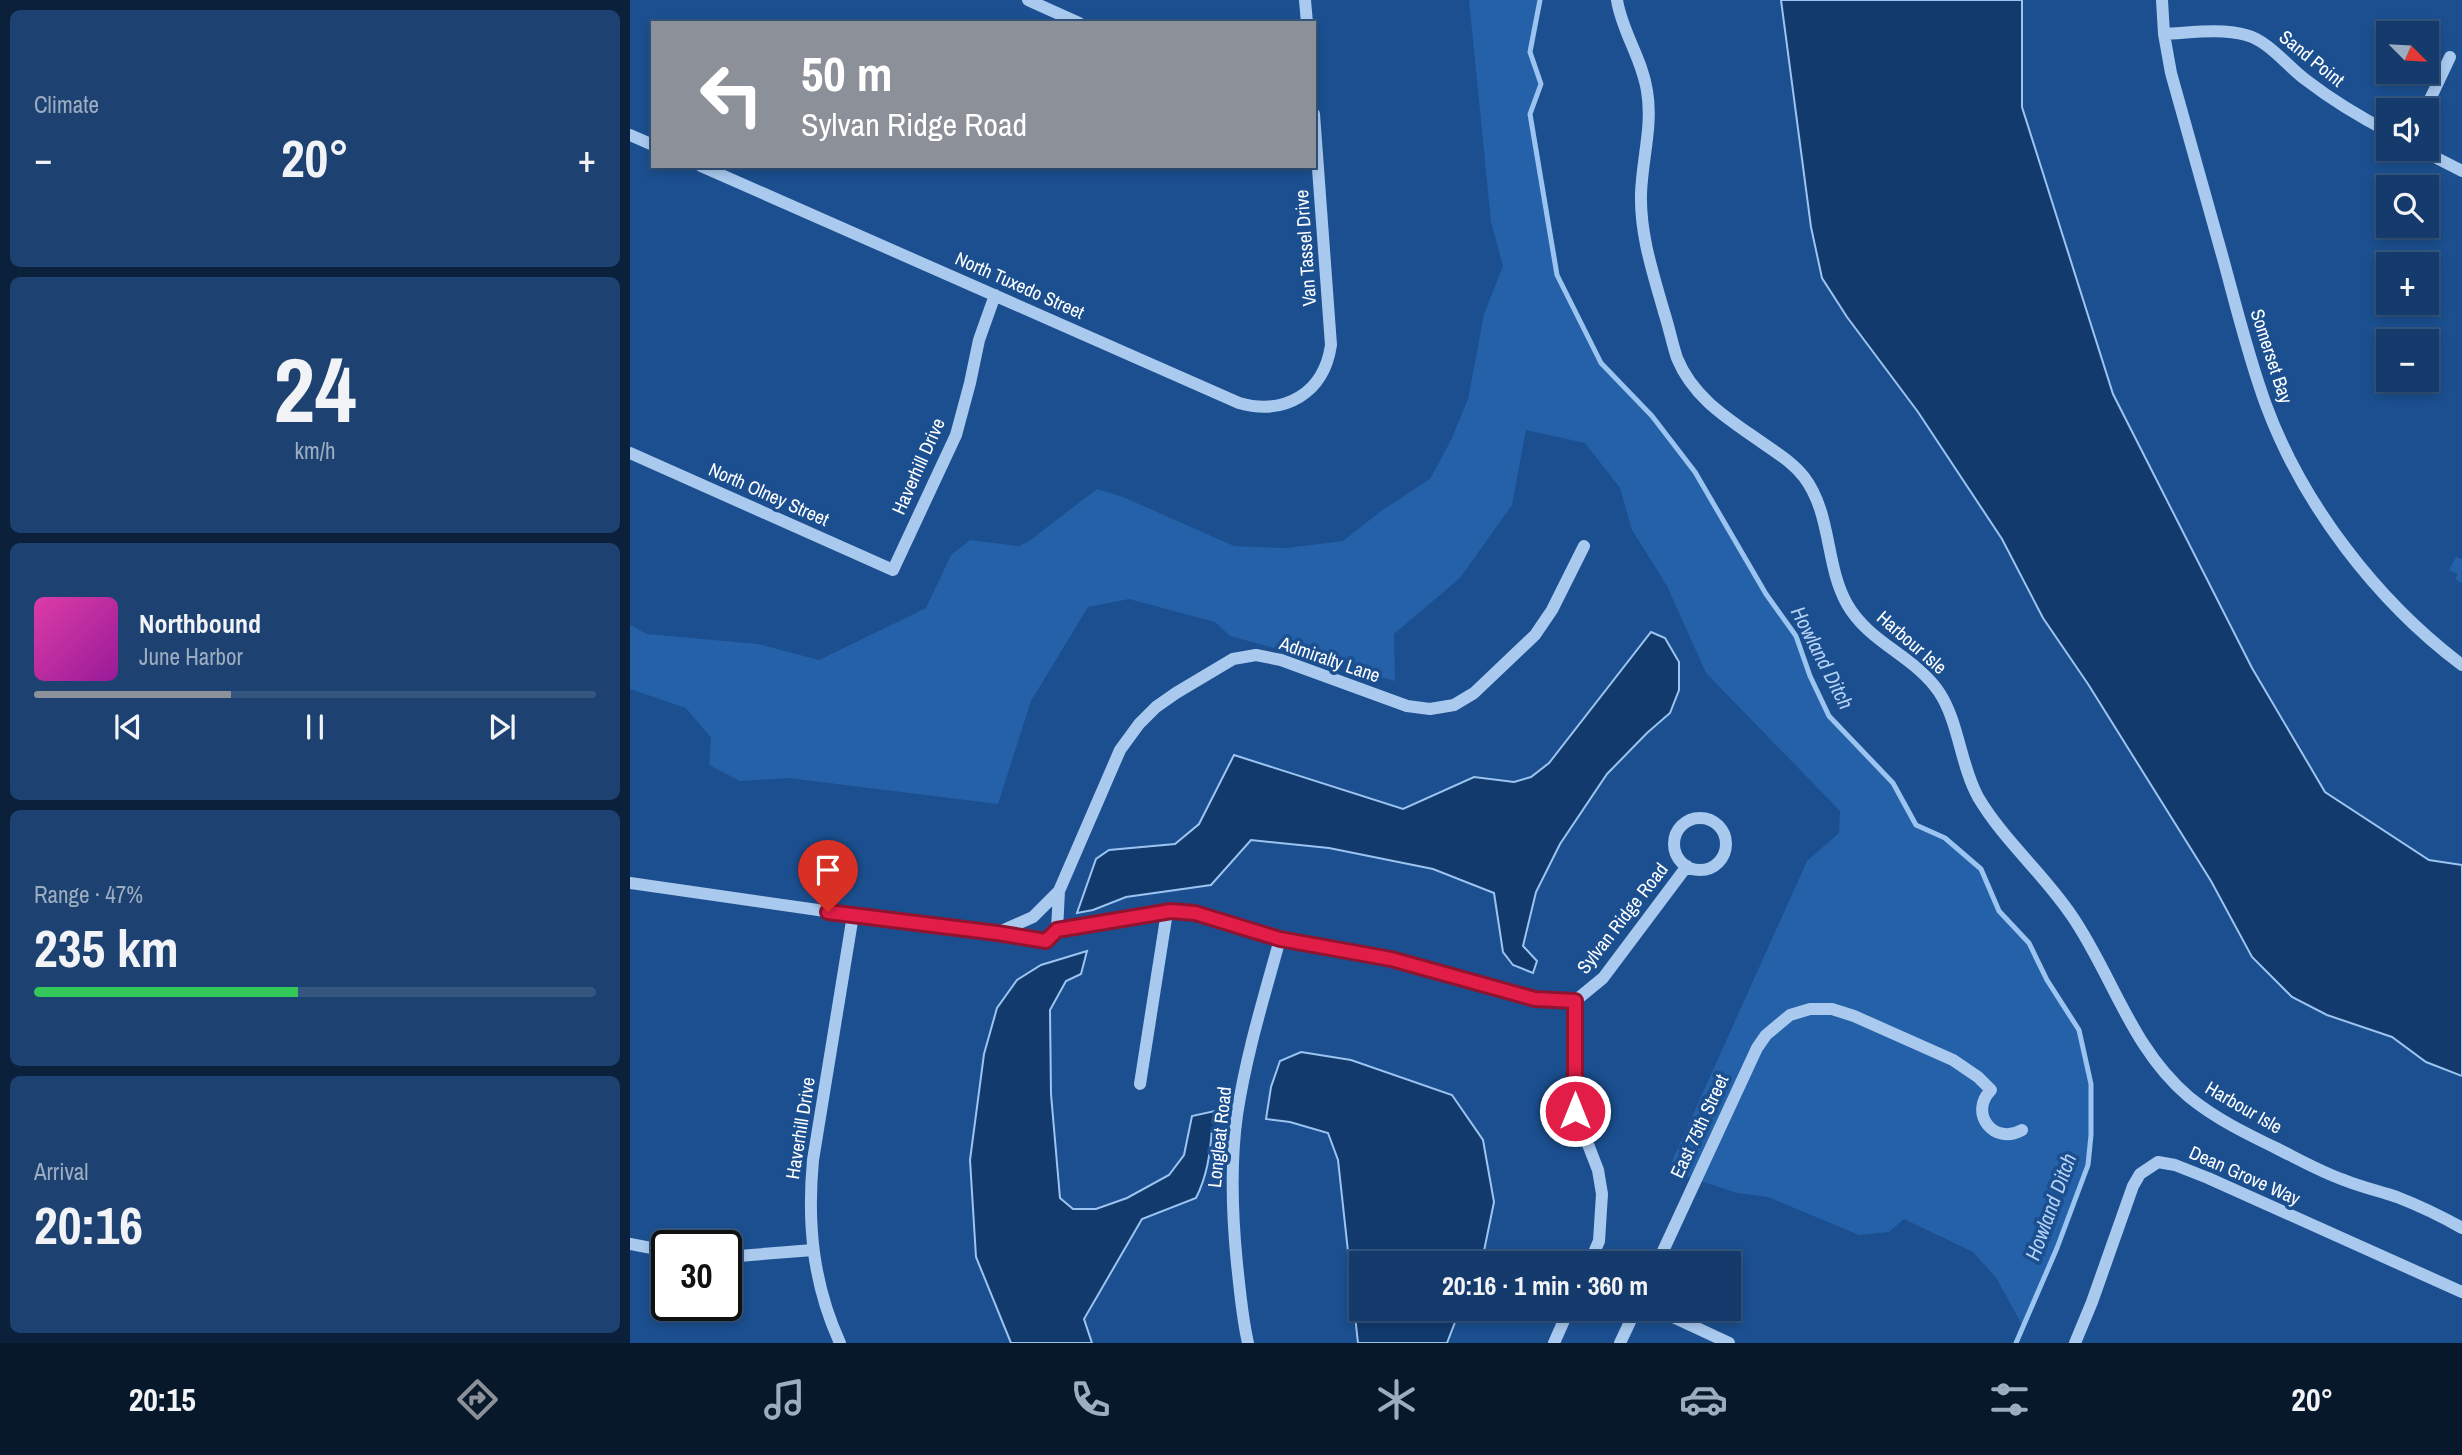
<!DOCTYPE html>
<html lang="en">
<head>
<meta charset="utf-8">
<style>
	:root { --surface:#143b6b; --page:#1d4271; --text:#f1f3f6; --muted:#9dadc1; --line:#33557e; --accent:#8c9099 }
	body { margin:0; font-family:"Archivo Narrow",sans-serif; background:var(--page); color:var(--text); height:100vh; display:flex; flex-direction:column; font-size:26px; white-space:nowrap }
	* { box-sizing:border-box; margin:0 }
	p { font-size:23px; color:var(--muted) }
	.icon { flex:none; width:38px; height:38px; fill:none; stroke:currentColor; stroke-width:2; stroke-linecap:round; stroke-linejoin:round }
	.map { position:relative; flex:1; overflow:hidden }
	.side { display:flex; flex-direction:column; gap:10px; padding:10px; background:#0b203b; width:630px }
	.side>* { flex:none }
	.hud { position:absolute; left:21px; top:21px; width:665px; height:147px; border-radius:0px; box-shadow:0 4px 10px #0003,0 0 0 2px var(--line); background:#8c9099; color:#fff; overflow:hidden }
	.needle { width:46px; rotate:114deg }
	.fabs { position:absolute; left:1746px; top:21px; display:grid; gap:14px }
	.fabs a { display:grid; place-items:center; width:63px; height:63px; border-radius:0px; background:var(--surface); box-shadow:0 4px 10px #0003,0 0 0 2px var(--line); font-size:35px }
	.speed { position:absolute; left:21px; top:1230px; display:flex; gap:14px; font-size:35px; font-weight:700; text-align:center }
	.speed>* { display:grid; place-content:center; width:91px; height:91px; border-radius:50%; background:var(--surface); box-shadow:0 4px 10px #0003,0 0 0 2px var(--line); line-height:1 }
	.speed .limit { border:4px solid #111; border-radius:10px; background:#fff; color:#111 }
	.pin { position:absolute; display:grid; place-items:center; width:60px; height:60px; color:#fff; margin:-72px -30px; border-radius:50% 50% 50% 0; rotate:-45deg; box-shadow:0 0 7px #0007 }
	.pin .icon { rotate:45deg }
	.me { position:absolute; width:77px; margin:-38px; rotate:0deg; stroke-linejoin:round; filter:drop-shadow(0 0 5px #0008) }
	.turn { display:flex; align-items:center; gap:24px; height:147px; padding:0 35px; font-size:32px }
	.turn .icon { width:91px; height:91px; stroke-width:2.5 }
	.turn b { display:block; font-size:49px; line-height:60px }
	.big { font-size:52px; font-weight:700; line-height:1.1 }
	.side .widget { flex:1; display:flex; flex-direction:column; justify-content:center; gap:10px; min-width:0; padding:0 24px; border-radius:10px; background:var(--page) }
	.side .dial { align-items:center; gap:0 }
	.dial b { font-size:91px; line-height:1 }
	.song { display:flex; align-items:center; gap:21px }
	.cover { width:84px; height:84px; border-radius:10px; background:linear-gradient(135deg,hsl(320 70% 55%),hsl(300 70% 35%)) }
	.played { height:7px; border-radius:4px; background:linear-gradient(90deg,var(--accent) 35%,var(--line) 35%) }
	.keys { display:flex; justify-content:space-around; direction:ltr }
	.heat { display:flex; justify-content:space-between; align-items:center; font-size:38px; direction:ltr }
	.charge { height:10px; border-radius:5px; background:linear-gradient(90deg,#34c759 47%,var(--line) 0) }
	.trip { position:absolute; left:719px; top:1251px; width:392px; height:70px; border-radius:0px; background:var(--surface); box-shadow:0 4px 10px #0003,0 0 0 2px var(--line); font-weight:700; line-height:70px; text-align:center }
	.tabs { display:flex; height:112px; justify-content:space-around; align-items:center; background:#08182b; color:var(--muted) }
	.tabs .icon { width:49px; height:49px }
	.tabs .active { color:var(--accent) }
	.tabs b { font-size:32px; color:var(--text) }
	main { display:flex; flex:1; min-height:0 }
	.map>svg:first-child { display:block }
</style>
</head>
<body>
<main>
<section class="side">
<div class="widget"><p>Climate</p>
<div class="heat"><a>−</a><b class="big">20°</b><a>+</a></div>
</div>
<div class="widget dial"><b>24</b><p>km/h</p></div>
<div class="widget">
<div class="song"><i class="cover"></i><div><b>Northbound</b><p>June Harbor</p></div></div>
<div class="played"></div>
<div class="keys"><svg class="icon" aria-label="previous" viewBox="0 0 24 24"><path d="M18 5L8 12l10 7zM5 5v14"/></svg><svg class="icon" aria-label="pause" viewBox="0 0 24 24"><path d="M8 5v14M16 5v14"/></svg><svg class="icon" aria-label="next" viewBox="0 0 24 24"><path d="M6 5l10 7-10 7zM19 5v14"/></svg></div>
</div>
<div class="widget"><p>Range · 47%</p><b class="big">235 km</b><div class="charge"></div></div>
<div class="widget"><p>Arrival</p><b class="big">20:16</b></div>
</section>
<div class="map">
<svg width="1832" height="1343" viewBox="0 0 1832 1343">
	<rect width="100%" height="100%" fill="#1b4f8f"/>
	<path fill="#2461a8" d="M839,0h71l-10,52 11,32 -11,30 27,161 43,88 52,53 43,56 71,122 30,42 14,40 19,40 64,67 23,42 29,13 36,31 18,42 30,32 18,37 32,50 12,54v51l-3,30 -31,83 -34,79 -26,-48 -24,-27 -69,-33 -15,13 -30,3 -91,-38 -31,-4 -69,-23 139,-309 32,-28 1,-22 -134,-138 -39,-87 -35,-56 -12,-42 -35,-45 -59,-13 -14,75 -52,73 -66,56 1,47 -165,-45 -15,-14 -86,-23 -41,8 -57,94 -33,103 -209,-26 -49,3 -31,-16 2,-27 -25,-30 -56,-19v-64l17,9 111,10 61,16 107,-52 25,-53 19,-15 49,6 10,-5 68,-52 26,8 111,49 52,2 57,-7 38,-30 49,-32 21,-39 17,-41 16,-85 19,-48 -12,-44z
		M1826,557l6,2v24l-7,-4 3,-5 -9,-4z"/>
	<path fill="#123a6d" stroke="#9cc4f0" stroke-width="2" d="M1151,0h241v107l91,287 139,274 73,124 104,68 33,5v211l-36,-14 -34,-25 -65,-22 -35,-18 -40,-40 -41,-76 -123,-197 -45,-66 -41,-79 -84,-127 -71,-95 -25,-39 -11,-51z
		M1021,632l14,6 14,24v28l-9,23 -23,20 -40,41 -47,70 -24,48 -13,54 14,15 -4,12 -20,-8 -10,-13 -9,-59 -61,-24 -104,-21 -78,-8 -40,45 -85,12 -33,13 -16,3 19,-54 13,-9 66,-6 24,-20 35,-69 169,54 71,-32 40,5 17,-5 18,-14z
		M457,951l-6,23 -15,7 -16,29 1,84 9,104 13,11h23l31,-11 42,-23 15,-20 8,-39 32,-7 -3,15 -9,5c-2,26 -5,47 -16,69l-54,21 -58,100 8,24h-81l-35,-86 -6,-97 14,-106 13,-46 20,-28 24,-15z
		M671,1052l50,8 101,35 31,45 11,62 -10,49 -5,12 -117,1v45h98l-13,34h-89l-20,-183 -10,-27 -38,-11 -24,-3 5,-32 9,-26z"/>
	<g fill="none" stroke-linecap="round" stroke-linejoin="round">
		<path stroke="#9cc4f0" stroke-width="5" d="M910,0l-10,52 11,32 -11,30 27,161 44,88 51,53 43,56 71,122 30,42 14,40 19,40 64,67 23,42 29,13 36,31 18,42 30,32 18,37 32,50 12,54v51l-3,30 -31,83 -41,95"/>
		<path stroke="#a9c9ee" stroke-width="12" d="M398,0l51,23
			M675,0l2,23
			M987,0c5,32 25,58 30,91 6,35 -5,68 -6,103 -1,41 12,79 23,118 5,15 8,31 13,46 17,42 55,63 90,88 13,9 27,18 37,31 28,37 21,88 43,127 22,39 68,52 92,88 20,30 21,72 39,105 26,44 66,77 94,119 41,60 59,132 117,181 27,22 58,37 89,52 22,11 43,23 66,31 17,7 35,11 53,17 23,9 44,19 65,31
			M1532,0l2,34 7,39c18,63 35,126 53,189 13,48 25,97 42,143 37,100 111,196 196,260
			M1534,34c26,-1 56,-6 82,1 23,6 41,31 60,45 26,20 54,37 83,52
			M1795,110l25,-53
			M0,135l23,10
			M1789,149l43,22
			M71,166l538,237c46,13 85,-10 92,-58l-17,-231
			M0,453l263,117 63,-135 14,-52 9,-43 16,-45
			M1044 844a26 26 0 1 1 52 0a26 26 0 1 1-52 0Z
			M0,883l223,32 144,18 49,8 11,-11 2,-39
			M427,930l110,-18 28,1 85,26 111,20 144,40 40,2 28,-23 84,-112
			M367,933l36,-16 26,-26 61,-141 19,-26 17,-17 20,-14 57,-34 23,-4 25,5 126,46 23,3 24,-4 20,-12 61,-58 17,-25 32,-64
			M945,1001v110l23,59 4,24 -3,47 -10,23
			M510,1084l27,-172
			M0,1244l37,7
			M96,1257l87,-7
			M1027,1264l100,-216 9,-13 24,-20 20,-6h22l22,7 99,44 25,17 13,13c-23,23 3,56 31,40
			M1026,1309l73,34
			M210,1343c-27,-59 -33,-119 -27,-183l40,-245
			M618,1343c-6,-26 -8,-52 -11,-79 -5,-50 -7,-99 0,-149 9,-60 27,-118 43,-176
			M924,1343l15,-34
			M990,1343l16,-34
			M1445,1343l17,-41 41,-116 7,-12 18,-12 17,3 33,13 254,114"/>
	</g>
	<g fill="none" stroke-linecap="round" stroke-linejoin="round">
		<defs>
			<path id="route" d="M198,912l169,21 49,8 11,-11 114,-19 24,2 85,26 111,20 144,40 40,2v110"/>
		</defs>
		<use href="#route" stroke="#92132f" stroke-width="18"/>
		<use href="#route" stroke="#e11d48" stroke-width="12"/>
	</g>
	<g text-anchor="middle" stroke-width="7" stroke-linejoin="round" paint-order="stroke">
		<g font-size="19" fill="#fff" stroke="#1b4f8f">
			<text transform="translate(1682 58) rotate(39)" y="7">Sand Point</text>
			<text transform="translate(675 248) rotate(-94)" y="7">Van Tassel Drive</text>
			<text transform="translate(390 285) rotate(24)" y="7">North Tuxedo Street</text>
			<text transform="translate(1642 356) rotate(72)" y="7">Somerset Bay</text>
			<text transform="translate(288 466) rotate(-66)" y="7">Haverhill Drive</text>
			<text transform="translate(139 494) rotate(24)" y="7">North Olney Street</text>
			<text transform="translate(1282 642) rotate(41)" y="7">Harbour Isle</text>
			<text transform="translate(700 659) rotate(19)" y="7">Admiralty Lane</text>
			<text transform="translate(992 918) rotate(-52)" y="7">Sylvan Ridge Road</text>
			<text transform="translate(1614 1107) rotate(30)" y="7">Harbour Isle</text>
			<text transform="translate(1069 1126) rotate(-65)" y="7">East 75th Street</text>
			<text transform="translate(170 1128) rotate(-81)" y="7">Haverhill Drive</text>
			<text transform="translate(589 1137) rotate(-84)" y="7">Longleat Road</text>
			<text transform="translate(1615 1175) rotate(24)" y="7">Dean Grove Way</text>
		</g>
		<g font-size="21" font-style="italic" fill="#b5d3f5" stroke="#1b4f8f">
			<text transform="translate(1192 658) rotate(63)" y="7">Howland Ditch</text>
			<text transform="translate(1421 1207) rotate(-70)" y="7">Howland Ditch</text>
		</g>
	</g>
</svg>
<div class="fabs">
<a><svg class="needle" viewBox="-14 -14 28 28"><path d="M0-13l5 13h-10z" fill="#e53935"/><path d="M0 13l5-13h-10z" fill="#9dadc1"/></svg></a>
<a><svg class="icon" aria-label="sound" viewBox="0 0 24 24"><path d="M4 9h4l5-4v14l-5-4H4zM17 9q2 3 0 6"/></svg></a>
<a><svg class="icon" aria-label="search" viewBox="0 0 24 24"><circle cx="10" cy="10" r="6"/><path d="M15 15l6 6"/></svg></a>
<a>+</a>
<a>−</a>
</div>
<div class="speed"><div class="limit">30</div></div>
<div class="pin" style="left:198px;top:912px;background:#d93025"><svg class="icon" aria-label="arrive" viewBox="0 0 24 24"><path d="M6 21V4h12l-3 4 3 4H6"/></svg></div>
<svg class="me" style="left:945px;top:1111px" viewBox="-20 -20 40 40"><circle r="17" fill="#e11d48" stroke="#fff" stroke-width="3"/><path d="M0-11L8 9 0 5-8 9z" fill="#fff"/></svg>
<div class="trip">20:16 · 1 min · 360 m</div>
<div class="hud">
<div class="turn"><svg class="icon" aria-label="left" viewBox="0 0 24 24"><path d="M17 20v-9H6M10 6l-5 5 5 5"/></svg><div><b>50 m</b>Sylvan Ridge Road</div></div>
</div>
</div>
</main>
<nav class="tabs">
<b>20:15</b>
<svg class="icon active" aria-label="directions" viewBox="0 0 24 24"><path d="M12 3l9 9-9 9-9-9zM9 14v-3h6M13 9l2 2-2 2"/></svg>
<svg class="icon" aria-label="music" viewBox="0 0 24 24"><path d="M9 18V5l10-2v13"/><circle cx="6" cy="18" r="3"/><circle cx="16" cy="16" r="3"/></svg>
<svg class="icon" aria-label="phone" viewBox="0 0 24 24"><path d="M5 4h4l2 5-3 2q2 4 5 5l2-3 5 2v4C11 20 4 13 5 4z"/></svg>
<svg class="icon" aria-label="climate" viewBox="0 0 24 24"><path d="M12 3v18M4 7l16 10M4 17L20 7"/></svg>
<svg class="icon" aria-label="car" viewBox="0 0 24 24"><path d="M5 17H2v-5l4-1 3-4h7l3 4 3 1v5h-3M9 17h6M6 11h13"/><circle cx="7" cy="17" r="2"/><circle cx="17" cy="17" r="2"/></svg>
<svg class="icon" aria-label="filters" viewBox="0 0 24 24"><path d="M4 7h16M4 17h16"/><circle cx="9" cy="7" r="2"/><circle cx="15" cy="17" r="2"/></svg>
<b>20°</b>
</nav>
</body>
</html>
